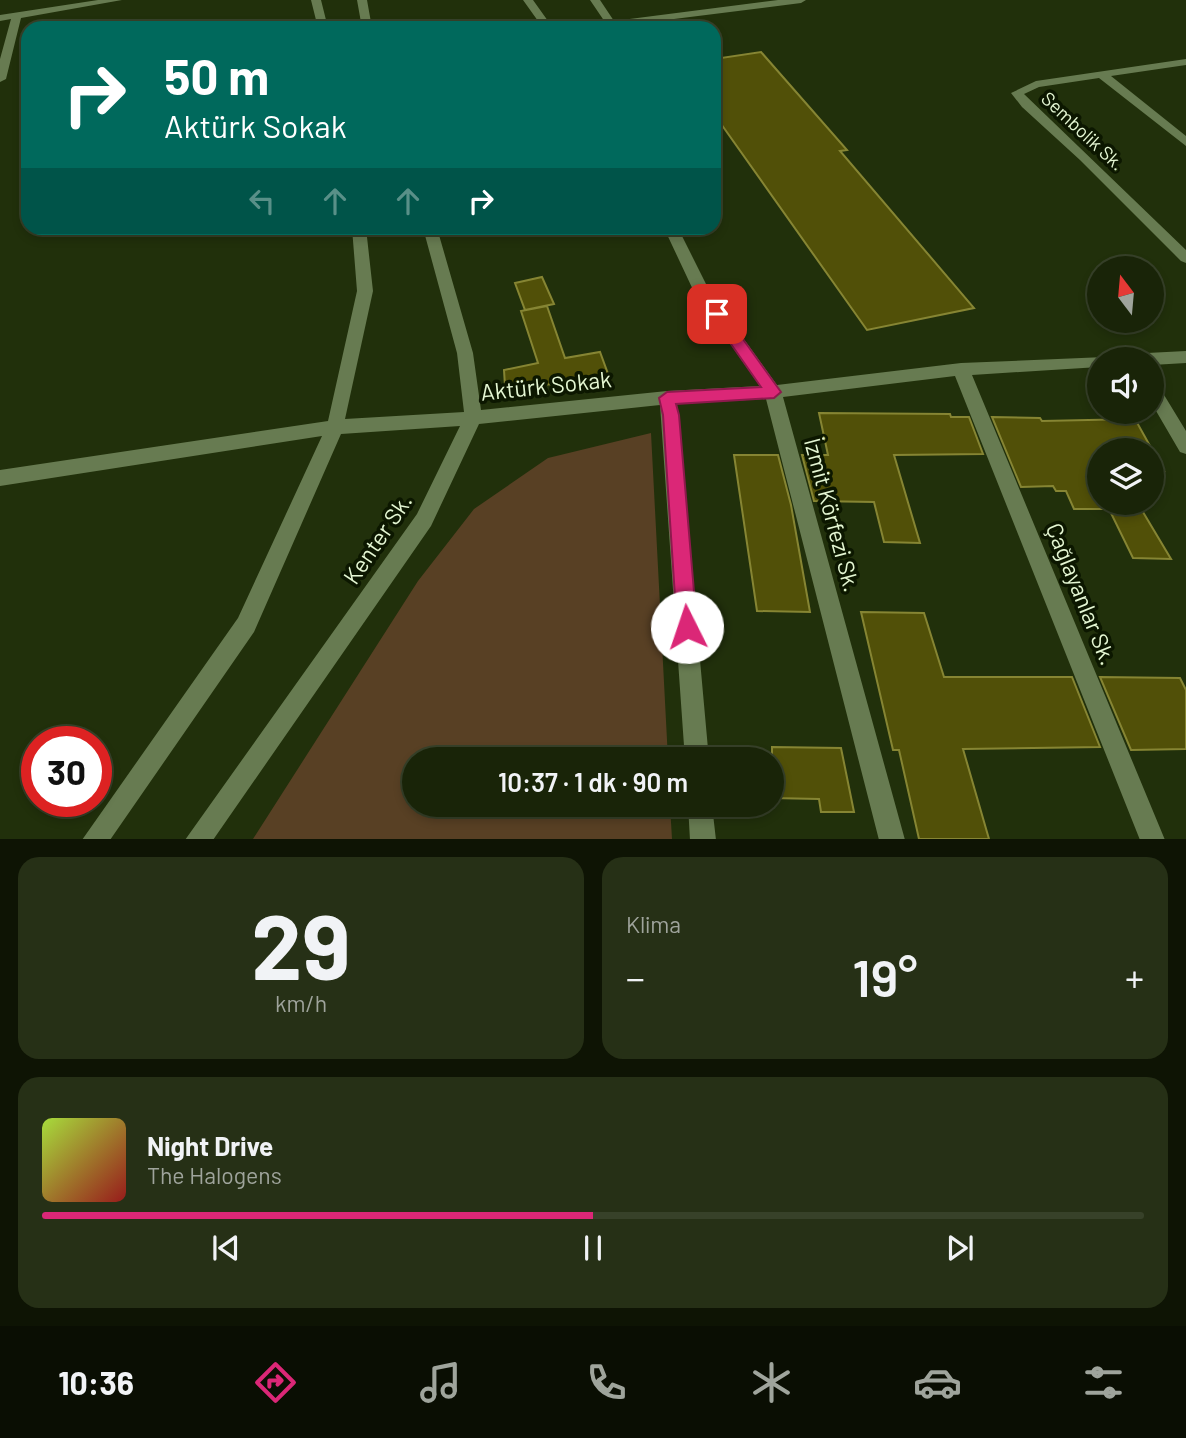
<!DOCTYPE html>
<html lang="tr">
<head>
<meta charset="utf-8">
<style>
	:root { --surface:#192408; --page:#263016; --text:#f1f3f6; --muted:#9fa49c; --line:#374129; --accent:#db2777 }
	body { margin:0; font-family:Barlow,sans-serif; background:var(--page); color:var(--text); height:100vh; display:flex; flex-direction:column; font-size:26px; white-space:nowrap }
	* { box-sizing:border-box; margin:0 }
	p { font-size:23px; color:var(--muted) }
	.icon { flex:none; width:38px; height:38px; fill:none; stroke:currentColor; stroke-width:2; stroke-linecap:round; stroke-linejoin:round }
	.map { position:relative; height:839px; overflow:hidden }
	.sheet { display:flex; flex-direction:column; gap:18px; padding:18px; background:#0e1404; flex:1 }
	.sheet>* { flex:none }
	.guide { position:absolute; left:21px; top:21px; width:700px; height:214px; border-radius:21px; box-shadow:0 4px 10px #0003,0 0 0 2px var(--line); background:#00695c; color:#fff; overflow:hidden }
	.needle { width:46px; rotate:344deg }
	.fabs { position:absolute; left:1087px; top:256px; display:grid; gap:14px }
	.fabs a { display:grid; place-items:center; width:77px; height:77px; border-radius:50%; background:var(--surface); box-shadow:0 4px 10px #0003,0 0 0 2px var(--line); font-size:35px }
	.speed { position:absolute; left:21px; top:726px; display:flex; gap:14px; font-size:35px; font-weight:700; text-align:center }
	.speed>* { display:grid; place-content:center; width:91px; height:91px; border-radius:50%; background:var(--surface); box-shadow:0 4px 10px #0003,0 0 0 2px var(--line); line-height:1 }
	.speed .limit { border:10px solid #d22; background:#fff; color:#111 }
	.pin { position:absolute; display:grid; place-items:center; width:60px; height:60px; color:#fff; margin:-30px; border-radius:14px; box-shadow:0 4px 10px #0006 }
	.me { position:absolute; width:77px; margin:-38px; rotate:356deg; stroke-linejoin:round; filter:drop-shadow(0 0 5px #0008) }
	.turn { display:flex; align-items:center; gap:24px; height:147px; padding:0 28px; font-size:32px }
	.turn .icon { width:91px; height:91px; stroke-width:2.5 }
	.turn b { display:block; font-size:49px; line-height:60px }
	.lanes { display:flex; align-items:center; height:66px; padding:0 28px; background:#0003; justify-content:center; gap:35px; direction:ltr }
	.lanes .off { opacity:.35 }
	.big { font-size:52px; font-weight:600; line-height:1.1 }
	.sheet .widget { flex:1; display:flex; flex-direction:column; justify-content:center; gap:10px; min-width:0; padding:0 24px; border-radius:21px; background:var(--page) }
	.sheet .dial { align-items:center; gap:0 }
	.dial b { font-size:91px; line-height:1 }
	.song { display:flex; align-items:center; gap:21px }
	.cover { width:84px; height:84px; border-radius:10px; background:linear-gradient(135deg,hsl(80 70% 55%),hsl(0 70% 35%)) }
	.played { height:7px; border-radius:4px; background:linear-gradient(90deg,var(--accent) 50%,var(--line) 50%) }
	.keys { display:flex; justify-content:space-around; direction:ltr }
	.heat { display:flex; justify-content:space-between; align-items:center; font-size:38px; direction:ltr }
	.sheet .tiles { flex:1; display:grid; gap:18px; grid-template-columns:1fr 1fr }
	.widget:last-child { grid-column:span 2 }
	.trip { position:absolute; left:402px; top:747px; width:382px; height:70px; border-radius:35px; background:var(--surface); box-shadow:0 4px 10px #0003,0 0 0 2px var(--line); font-weight:600; line-height:70px; text-align:center }
	.tab-bar { display:flex; height:112px; justify-content:space-around; align-items:center; background:#0a0e03; color:var(--muted) }
	.tab-bar .icon { width:49px; height:49px }
	.tab-bar .current { color:var(--accent) }
	.tab-bar b { font-size:32px; color:var(--text) }
	.map>svg:first-child { display:block }
</style>
</head>
<body>
<div class="map">
<svg width="1186" height="840" viewBox="0 0 1186 840">
	<rect width="100%" height="100%" fill="#21300b"/>
	<path fill="#584024" d="M651,433l17,326 -253,1v45h255l2,34h-419l165,-258 56,-72 74,-51z"/>
	<path fill="#515008" stroke="#868533" stroke-width="2" d="M761,52l86,98 -7,1 134,157 -107,22 -153,-216v-55z
		M542,277l12,27 -29,6 -10,-27z
		M547,306l18,52 35,-6 11,30 -106,4 -1,-16 34,-7 -17,-52z
		M819,413l131,1 1,3h18l14,37 -89,1 26,88 -36,-1 -10,-40 -60,-1 -12,-46h26z
		M992,417l48,1 2,3 93,-2 29,52h-12v-21h-53v52h38l34,57 -38,-1 -24,-49h-35l-8,-18h-10l-3,-5 -32,1z
		M734,455h44l13,50 19,107 -53,-1z
		M861,612l63,1 20,64h128l28,70 -137,2 26,90h-70l-20,-89h-6z
		M1100,677l80,1 6,12v59l-55,1z
		M772,747l69,1 13,64h-33l-2,-13 -47,-1z"/>
	<g fill="none" stroke-linecap="round" stroke-linejoin="round">
		<path fill="#677b51" fill-rule="evenodd" d="M98,0h24l-101,18 -15,61 -6,3v-23l11,-40 -11,2v-6z
			M311,0h10l7,28h-10z
			M357,0h10l5,28h-10z
			M523,0h10l20,28h-10z
			M590,0h10l14,21 164,-21h28l-5,3 -183,23 1,2h-10z
			M1186,59v6l-75,11 75,60v10l-87,-68 -60,9 -15,7 162,156v13l-5,-2 -101,-101 -58,-53 -11,-14 25,-12z
			M352,228h14l7,63 -28,128 119,-7 -7,-59 -34,-125h14l36,125 8,57 186,-19 93,-5 -65,-92 -31,-66h14l32,64 67,93 184,-22 144,-6 1,2h-7v8l-127,8 193,465h-25l-185,-464 -172,21 122,443h-26l-113,-441 -89,5 32,356h-24l-25,-355 -181,19 -48,102 -218,314h-28l232,-326 43,-88 -119,8 -87,198 -144,208h-28l156,-222 84,-182 -322,50v-16l328,-49 29,-130z
			M1186,351v12l-34,2v-6h-13l8,-6z
			M1152,384l6,1 28,46v23l-6,-2 -28,-48z
			M688,805h24l4,35h-26z"/>
	</g>
	<path fill="#db2777" stroke="#8e194d" stroke-width="2" d="M717,309l5,1 59,82 -7,6 -98,6 3,11 18,212 -3,7 -7,2 -7,-2 -3,-7 -14,-212 -4,-17 8,-6 94,-5 -51,-73z"/>
	<g text-anchor="middle" stroke-width="7" stroke-linejoin="round" paint-order="stroke">
		<g font-size="19" fill="#e5f7d3" stroke="#0c1700">
			<text transform="translate(1083 131) rotate(43)" y="7">Sembolik Sk.</text>
		</g>
		<g font-size="23" fill="#e5f7d3" stroke="#0c1700">
			<text transform="translate(546 386) rotate(-6)" y="8">Aktürk Sokak</text>
			<text transform="translate(832 515) rotate(75)" y="8">İzmit Körfezi Sk.</text>
			<text transform="translate(378 539) rotate(-56)" y="8">Kenter Sk.</text>
			<text transform="translate(1081 594) rotate(68)" y="8">Çağlayanlar Sk.</text>
		</g>
	</g>
</svg>
<div class="fabs">
<a><svg class="needle" viewBox="-14 -14 28 28"><path d="M0-13l5 13h-10z" fill="#e53935"/><path d="M0 13l5-13h-10z" fill="#9fa49c"/></svg></a>
<a><svg class="icon" aria-label="sound" viewBox="0 0 24 24"><path d="M4 9h4l5-4v14l-5-4H4zM17 9q2 3 0 6"/></svg></a>
<a><svg class="icon" aria-label="layers" viewBox="0 0 24 24"><path d="M12 4l9 5-9 5-9-5zM3 14l9 5 9-5"/></svg></a>
</div>
<div class="speed"><div class="limit">30</div></div>
<div class="pin" style="left:717px;top:314px;background:#d93025"><svg class="icon" aria-label="arrive" viewBox="0 0 24 24"><path d="M6 21V4h12l-3 4 3 4H6"/></svg></div>
<svg class="me" style="left:687px;top:627px" viewBox="-20 -20 40 40"><circle r="19" fill="#fff"/><path d="M0-13L10 11 0 6-10 11z" fill="#db2777"/></svg>
<div class="trip">10:37 · 1 dk · 90 m</div>
<div class="guide">
<div class="turn"><svg class="icon" aria-label="right" viewBox="0 0 24 24"><path d="M7 20v-9h11M14 6l5 5-5 5"/></svg><div><b>50 m</b>Aktürk Sokak</div></div>
<div class="lanes"><svg class="icon off" aria-label="left" viewBox="0 0 24 24"><path d="M17 20v-9H6M10 6l-5 5 5 5"/></svg><svg class="icon off" aria-label="ahead" viewBox="0 0 24 24"><path d="M12 20V5M6 11l6-6 6 6"/></svg><svg class="icon off" aria-label="ahead" viewBox="0 0 24 24"><path d="M12 20V5M6 11l6-6 6 6"/></svg><svg class="icon" aria-label="right" viewBox="0 0 24 24"><path d="M7 20v-9h11M14 6l5 5-5 5"/></svg></div>
</div>
</div>
<section class="sheet">
<div class="tiles">
<div class="widget dial"><b>29</b><p>km/h</p></div>
<div class="widget"><p>Klima</p>
<div class="heat"><a>−</a><b class="big">19°</b><a>+</a></div>
</div>
<div class="widget">
<div class="song"><i class="cover"></i><div><b>Night Drive</b><p>The Halogens</p></div></div>
<div class="played"></div>
<div class="keys"><svg class="icon" aria-label="previous" viewBox="0 0 24 24"><path d="M18 5L8 12l10 7zM5 5v14"/></svg><svg class="icon" aria-label="pause" viewBox="0 0 24 24"><path d="M8 5v14M16 5v14"/></svg><svg class="icon" aria-label="next" viewBox="0 0 24 24"><path d="M6 5l10 7-10 7zM19 5v14"/></svg></div>
</div>
</div>
</section>
<nav class="tab-bar">
<b>10:36</b>
<svg class="icon current" aria-label="directions" viewBox="0 0 24 24"><path d="M12 3l9 9-9 9-9-9zM9 14v-3h6M13 9l2 2-2 2"/></svg>
<svg class="icon" aria-label="music" viewBox="0 0 24 24"><path d="M9 18V5l10-2v13"/><circle cx="6" cy="18" r="3"/><circle cx="16" cy="16" r="3"/></svg>
<svg class="icon" aria-label="phone" viewBox="0 0 24 24"><path d="M5 4h4l2 5-3 2q2 4 5 5l2-3 5 2v4C11 20 4 13 5 4z"/></svg>
<svg class="icon" aria-label="climate" viewBox="0 0 24 24"><path d="M12 3v18M4 7l16 10M4 17L20 7"/></svg>
<svg class="icon" aria-label="car" viewBox="0 0 24 24"><path d="M5 17H2v-5l4-1 3-4h7l3 4 3 1v5h-3M9 17h6M6 11h13"/><circle cx="7" cy="17" r="2"/><circle cx="17" cy="17" r="2"/></svg>
<svg class="icon" aria-label="filters" viewBox="0 0 24 24"><path d="M4 7h16M4 17h16"/><circle cx="9" cy="7" r="2"/><circle cx="15" cy="17" r="2"/></svg>
</nav>
</body>
</html>
